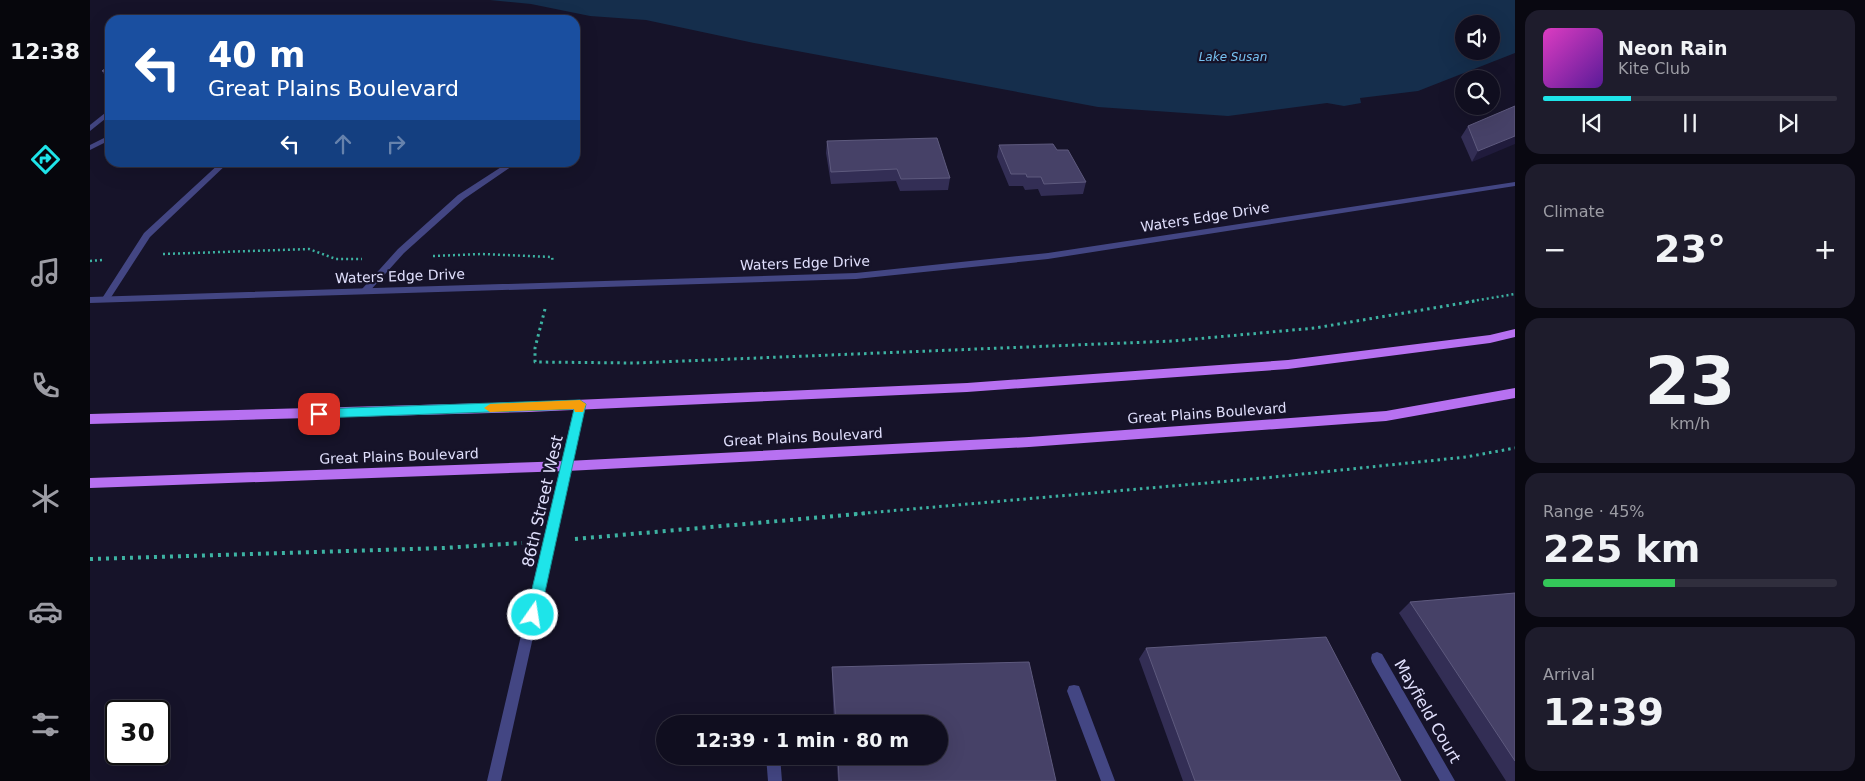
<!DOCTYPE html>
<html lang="en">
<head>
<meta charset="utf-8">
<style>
	:root { --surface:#100e1f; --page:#1e1c2c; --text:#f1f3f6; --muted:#9c9ca4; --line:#302e3d; --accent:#1ee4e9 }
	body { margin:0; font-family:"DejaVu Sans",sans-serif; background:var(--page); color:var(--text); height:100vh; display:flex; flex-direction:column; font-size:19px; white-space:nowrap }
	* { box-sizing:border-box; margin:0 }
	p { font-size:16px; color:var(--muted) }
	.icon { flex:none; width:28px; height:28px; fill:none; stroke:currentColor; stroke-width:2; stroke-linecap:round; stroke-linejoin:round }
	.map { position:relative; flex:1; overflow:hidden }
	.details { display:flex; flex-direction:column; gap:10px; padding:10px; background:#090811; width:350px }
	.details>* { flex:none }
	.guide { position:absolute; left:15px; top:15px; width:475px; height:152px; border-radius:15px; box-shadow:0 5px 20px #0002,0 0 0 1px var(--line); background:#1a4fa0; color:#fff; overflow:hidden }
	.tools { position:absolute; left:1365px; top:15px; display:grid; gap:10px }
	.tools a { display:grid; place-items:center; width:45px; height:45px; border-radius:50%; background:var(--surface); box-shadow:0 5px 20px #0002,0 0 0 1px var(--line); font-size:25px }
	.speed { position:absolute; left:15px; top:700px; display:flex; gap:10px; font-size:25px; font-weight:700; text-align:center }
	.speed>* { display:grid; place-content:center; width:65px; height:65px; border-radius:50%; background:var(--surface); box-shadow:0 5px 20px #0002,0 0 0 1px var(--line); line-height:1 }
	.speed .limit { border:2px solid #111; border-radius:8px; background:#fff; color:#111 }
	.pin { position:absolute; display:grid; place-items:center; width:42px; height:42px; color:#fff; margin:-21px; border-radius:10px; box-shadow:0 2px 8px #0006 }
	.me { position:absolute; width:55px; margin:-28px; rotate:13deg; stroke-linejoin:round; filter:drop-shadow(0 0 4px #0008) }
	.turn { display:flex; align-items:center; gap:18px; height:105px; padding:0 20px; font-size:22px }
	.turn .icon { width:65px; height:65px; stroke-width:2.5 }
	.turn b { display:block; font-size:35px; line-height:42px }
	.lanes { display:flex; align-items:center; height:48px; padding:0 20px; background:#0003; justify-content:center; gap:25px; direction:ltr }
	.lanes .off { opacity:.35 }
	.big { font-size:38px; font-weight:700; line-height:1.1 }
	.details .tile { flex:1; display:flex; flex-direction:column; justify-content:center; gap:8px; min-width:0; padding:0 18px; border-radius:15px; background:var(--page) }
	.details .dial { align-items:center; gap:0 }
	.dial b { font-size:65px; line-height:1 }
	.song { display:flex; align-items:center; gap:15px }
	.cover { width:60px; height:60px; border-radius:8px; background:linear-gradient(135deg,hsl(310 70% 55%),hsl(270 70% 35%)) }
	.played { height:5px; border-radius:2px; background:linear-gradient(90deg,var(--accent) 30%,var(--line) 30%) }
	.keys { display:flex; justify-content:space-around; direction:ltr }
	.heat { display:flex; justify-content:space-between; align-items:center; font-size:28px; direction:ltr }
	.charge { height:8px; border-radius:4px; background:linear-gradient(90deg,#34c759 45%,var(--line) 0) }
	.trip { position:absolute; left:566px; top:715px; width:292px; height:50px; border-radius:25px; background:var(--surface); box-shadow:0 5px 20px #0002,0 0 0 1px var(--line); font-weight:700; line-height:50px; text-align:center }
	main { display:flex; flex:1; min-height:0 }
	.dock { display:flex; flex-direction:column; width:90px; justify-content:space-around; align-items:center; background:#06060c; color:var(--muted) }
	.dock .icon { width:35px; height:35px }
	.dock .active { color:var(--accent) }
	.dock b { font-size:22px; color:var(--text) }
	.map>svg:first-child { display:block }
</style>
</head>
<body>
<main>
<nav class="dock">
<b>12:38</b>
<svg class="icon active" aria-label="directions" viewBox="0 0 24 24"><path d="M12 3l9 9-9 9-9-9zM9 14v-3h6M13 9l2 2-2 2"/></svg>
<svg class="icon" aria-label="music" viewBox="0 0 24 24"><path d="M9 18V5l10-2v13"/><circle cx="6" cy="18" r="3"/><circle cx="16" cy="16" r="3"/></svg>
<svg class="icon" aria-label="phone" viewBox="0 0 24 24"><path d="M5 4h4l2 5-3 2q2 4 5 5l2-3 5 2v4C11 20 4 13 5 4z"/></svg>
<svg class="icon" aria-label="climate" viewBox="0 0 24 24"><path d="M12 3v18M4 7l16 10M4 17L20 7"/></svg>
<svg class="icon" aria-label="car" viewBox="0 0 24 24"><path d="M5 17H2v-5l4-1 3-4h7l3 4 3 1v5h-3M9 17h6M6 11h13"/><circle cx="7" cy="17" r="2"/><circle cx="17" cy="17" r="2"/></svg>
<svg class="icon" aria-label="filters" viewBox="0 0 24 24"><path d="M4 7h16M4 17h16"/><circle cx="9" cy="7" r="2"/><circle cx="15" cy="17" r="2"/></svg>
</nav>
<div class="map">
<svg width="1425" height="781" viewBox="0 0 1425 781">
	<rect width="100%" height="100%" fill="#161329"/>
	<path fill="#152e4c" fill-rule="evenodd" d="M400,0h1025v53l-97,38 -58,7 1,5 -17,3 -17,-3 -99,13 -130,-9 -344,-64 -108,-23 -56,-4 -59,-12zM1374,24h27v27h-27z"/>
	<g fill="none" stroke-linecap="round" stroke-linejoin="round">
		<path stroke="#3db2a2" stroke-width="2.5" stroke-dasharray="2 3" stroke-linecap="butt" d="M73,254l146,-5 27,10h26
			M343,256l49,-2 70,3 1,5
			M0,261l12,-1
			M1377,302l48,-8"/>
		<path stroke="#3db2a2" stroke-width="3" stroke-dasharray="2.5 4" stroke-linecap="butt" d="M455,309l-10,39v14l100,1 538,-22 142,-13 160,-27
			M765,514l419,-37 192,-20 49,-9"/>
		<path stroke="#3db2a2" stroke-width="4" stroke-dasharray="3 5" stroke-linecap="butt" d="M485,539l294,-26
			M0,559l353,-11 79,-5"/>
		<path fill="#434683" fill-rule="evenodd" d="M20,109v6l-20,16v-6z
			M20,135v5l-20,10v-5z
			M131,162h8l-79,75 -42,65h-6l-1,-2 43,-67z
			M419,162h9l-54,37 -60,54 -36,40h-6l-1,-2 1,-2 36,-40 60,-54z
			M984,685l5,1 2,5 34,90h-14l-34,-90 2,-5z
			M676,756h14l2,25h-14z"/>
		<path fill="#434683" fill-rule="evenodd" d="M1425,182v4l-467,73 -192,20 -766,24v-6l766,-24 192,-20z
			M490,400l5,4 -84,377h-14l88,-377z
			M1287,652l5,2 73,127h-15l-68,-119 -1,-4 1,-4z"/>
		<path fill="#b771f1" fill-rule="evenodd" d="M1425,329v8l-25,6 -202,26 -321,23 -438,20 -439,12v-10l439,-12 438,-19 321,-23 202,-25z
			M1425,388v10l-129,23 -357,26 -462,24 -477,17v-10l477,-17 462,-24 357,-26z"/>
	</g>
	<path fill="#332e55" d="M20,65v15l-3,-1 -5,-8z
		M1425,106l-43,56 -11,-25 7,-11z
		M737,141l123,37 -2,12 -48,1 -4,-10 -65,3 -5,-31z
		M909,145l58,5 29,32 -3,12 -42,2 -3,-7 -13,1 -2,-4h-14l-12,-29z
		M1425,593v188h-9l-107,-168 11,-11z
		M1056,648l255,133h-218l-44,-122z
		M742,667l224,114h-218l-2,-25h104v-32h-106l-2,-46z"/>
	<path fill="#201b3c" d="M1425,136v8l-43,18 6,-11z"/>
	<path fill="#464167" stroke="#5e5a7e" d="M20,65v7l-8,-1z
		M1425,106v30l-37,15 -10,-25z
		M847,138l13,40 -49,1 -4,-10 -66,3 -4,-31z
		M963,144l4,6h11l18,32 -42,2 -3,-7h-14l-1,-3h-15l-12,-29z
		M1425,593v168l-105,-159z
		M1236,637l75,144h-206l-49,-133z
		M939,662l27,119h-217l-1,-25h102v-32h-104l-4,-57z"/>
	<path fill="#1ee4e9" stroke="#149497" d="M490,400l6,4 -46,211 -2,5 -5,2 -5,-2 -2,-5 48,-206 -255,9 -6,-4 6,-5z"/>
	<path fill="#f59e0b" d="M490,400l6,4 -3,8h-8l-1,-3 -84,3 -6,-4 6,-4z"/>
	<g text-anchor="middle" stroke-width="4.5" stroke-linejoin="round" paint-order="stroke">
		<g font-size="12" font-style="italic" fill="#77c2f2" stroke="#161329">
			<text x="1143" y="61">Lake Susan</text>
		</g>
		<g font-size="14" fill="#e0dffc" stroke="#161329">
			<text transform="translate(1115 217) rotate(-9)" y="5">Waters Edge Drive</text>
			<text transform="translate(715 263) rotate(-2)" y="5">Waters Edge Drive</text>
			<text transform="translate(310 276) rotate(-2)" y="5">Waters Edge Drive</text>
			<text transform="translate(1117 413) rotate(-4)" y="5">Great Plains Boulevard</text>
			<text transform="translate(713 437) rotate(-3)" y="5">Great Plains Boulevard</text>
			<text transform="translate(309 456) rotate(-2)" y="5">Great Plains Boulevard</text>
		</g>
		<g font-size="16" fill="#e0dffc" stroke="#161329">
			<text transform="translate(452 501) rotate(-77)" y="6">86th Street West</text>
			<text transform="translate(1338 711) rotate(60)" y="6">Mayfield Court</text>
		</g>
	</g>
</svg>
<div class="tools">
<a><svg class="icon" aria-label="sound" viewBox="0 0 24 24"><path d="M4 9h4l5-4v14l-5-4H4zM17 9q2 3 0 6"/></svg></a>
<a><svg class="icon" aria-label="search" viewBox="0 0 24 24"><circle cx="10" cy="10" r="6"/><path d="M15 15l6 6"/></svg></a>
</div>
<div class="speed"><div class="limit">30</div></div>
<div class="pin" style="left:229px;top:414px;background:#d93025"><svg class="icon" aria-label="arrive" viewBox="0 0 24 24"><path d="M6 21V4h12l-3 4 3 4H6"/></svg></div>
<svg class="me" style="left:443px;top:615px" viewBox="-20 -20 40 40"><circle r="17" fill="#1ee4e9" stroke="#fff" stroke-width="3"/><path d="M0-11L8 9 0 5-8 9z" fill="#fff"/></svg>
<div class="trip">12:39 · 1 min · 80 m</div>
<div class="guide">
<div class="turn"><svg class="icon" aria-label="left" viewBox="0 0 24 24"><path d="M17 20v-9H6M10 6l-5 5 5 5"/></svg><div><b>40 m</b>Great Plains Boulevard</div></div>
<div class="lanes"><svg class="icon" aria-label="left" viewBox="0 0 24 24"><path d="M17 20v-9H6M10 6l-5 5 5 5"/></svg><svg class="icon off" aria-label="ahead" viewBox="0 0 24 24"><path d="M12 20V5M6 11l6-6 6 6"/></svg><svg class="icon off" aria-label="right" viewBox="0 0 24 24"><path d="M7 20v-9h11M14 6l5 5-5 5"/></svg></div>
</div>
</div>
<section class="details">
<div class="tile">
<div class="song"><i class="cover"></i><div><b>Neon Rain</b><p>Kite Club</p></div></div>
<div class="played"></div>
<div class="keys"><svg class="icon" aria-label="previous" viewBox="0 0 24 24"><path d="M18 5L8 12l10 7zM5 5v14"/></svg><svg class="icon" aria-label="pause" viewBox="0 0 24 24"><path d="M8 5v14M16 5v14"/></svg><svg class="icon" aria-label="next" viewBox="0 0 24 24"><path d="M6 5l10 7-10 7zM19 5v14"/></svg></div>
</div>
<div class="tile"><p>Climate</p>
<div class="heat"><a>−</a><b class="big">23°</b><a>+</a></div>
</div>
<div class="tile dial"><b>23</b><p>km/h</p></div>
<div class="tile"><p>Range · 45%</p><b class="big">225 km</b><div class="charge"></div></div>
<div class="tile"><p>Arrival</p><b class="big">12:39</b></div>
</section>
</main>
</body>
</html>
